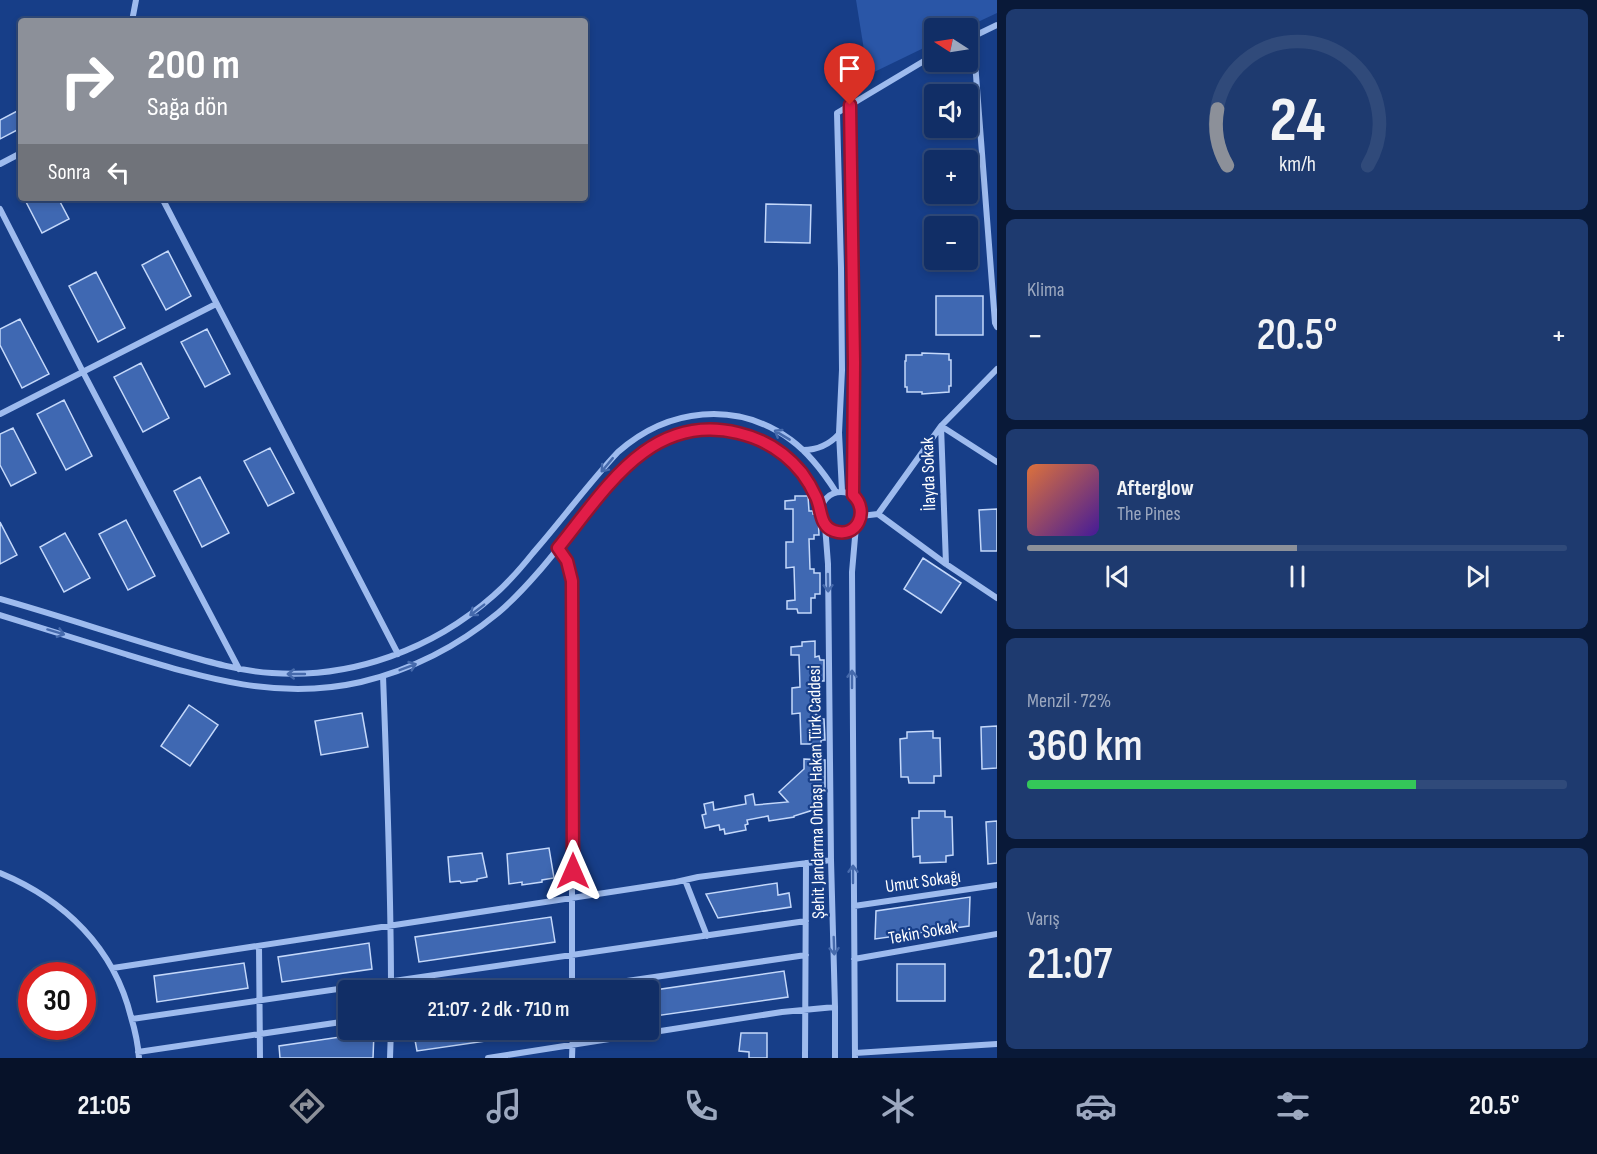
<!DOCTYPE html>
<html lang="tr">
<head>
<meta charset="utf-8">
<style>
	:root { --surface:#112e66; --page:#1e3a6f; --text:#f1f3f6; --muted:#9ca8bf; --line:#304a7a; --accent:#8c9099 }
	body { margin:0; font-family:"Sofia Sans Condensed",sans-serif; background:var(--page); color:var(--text); height:100vh; display:flex; flex-direction:column; font-size:22px; white-space:nowrap }
	* { box-sizing:border-box; margin:0 }
	p { font-size:20px; color:var(--muted) }
	.icon { flex:none; width:33px; height:33px; fill:none; stroke:currentColor; stroke-width:2; stroke-linecap:round; stroke-linejoin:round }
	.map { position:relative; flex:1; overflow:hidden }
	.panel { display:flex; flex-direction:column; gap:9px; padding:9px; background:#091938; width:600px }
	.panel>* { flex:none }
	.top-card { position:absolute; left:18px; top:18px; width:570px; height:183px; border-radius:6px; box-shadow:0 3px 9px #0003,0 0 0 2px var(--line); background:#8c9099; color:#fff; overflow:hidden }
	.needle { width:39px; rotate:282deg }
	.buttons { position:absolute; left:924px; top:18px; display:grid; gap:12px }
	.buttons a { display:grid; place-items:center; width:54px; height:54px; border-radius:6px; background:var(--surface); box-shadow:0 3px 9px #0003,0 0 0 2px var(--line); font-size:30px }
	.speed { position:absolute; left:18px; top:962px; display:flex; gap:12px; font-size:30px; font-weight:700; text-align:center }
	.speed>* { display:grid; place-content:center; width:78px; height:78px; border-radius:50%; background:var(--surface); box-shadow:0 3px 9px #0003,0 0 0 2px var(--line); line-height:1 }
	.speed .limit { border:9px solid #d22; background:#fff; color:#111 }
	.pin { position:absolute; display:grid; place-items:center; width:51px; height:51px; color:#fff; margin:-62px -26px; border-radius:50% 50% 50% 0; rotate:-45deg; box-shadow:0 0 6px #0007 }
	.pin .icon { rotate:45deg }
	.me { position:absolute; width:66px; margin:-33px; rotate:0deg; stroke-linejoin:round; filter:drop-shadow(0 0 4px #0008) }
	.turn { display:flex; align-items:center; gap:21px; height:126px; padding:0 30px; font-size:27px }
	.turn .icon { width:78px; height:78px; stroke-width:2.5 }
	.turn b { display:block; font-size:42px; line-height:51px }
	.then { display:flex; align-items:center; height:57px; padding:0 30px; background:#0003; gap:12px; font-size:22px }
	.big { font-size:45px; font-weight:600; line-height:1.1 }
	.panel .tile { flex:1; display:flex; flex-direction:column; justify-content:center; gap:9px; min-width:0; padding:0 21px; border-radius:9px; background:var(--page) }
	.panel .dial { align-items:center; gap:0 }
	.dial svg { height:156px; overflow:visible; fill:none; stroke:var(--line); stroke-width:7; stroke-linecap:round; text-anchor:middle }
	.dial text { fill:var(--text); stroke:none }
	.song { display:flex; align-items:center; gap:18px }
	.cover { width:72px; height:72px; border-radius:9px; background:linear-gradient(135deg,hsl(20 70% 55%),hsl(260 70% 35%)) }
	.played { height:6px; border-radius:3px; background:linear-gradient(90deg,var(--accent) 50%,var(--line) 50%) }
	.keys { display:flex; justify-content:space-around; direction:ltr }
	.heat { display:flex; justify-content:space-between; align-items:center; font-size:33px; direction:ltr }
	.charge { height:9px; border-radius:4px; background:linear-gradient(90deg,#34c759 72%,var(--line) 0) }
	.trip { position:absolute; left:338px; top:980px; width:321px; height:60px; border-radius:6px; background:var(--surface); box-shadow:0 3px 9px #0003,0 0 0 2px var(--line); font-weight:600; line-height:60px; text-align:center }
	.menu { display:flex; height:96px; justify-content:space-around; align-items:center; background:#071229; color:var(--muted) }
	.menu .icon { width:42px; height:42px }
	.menu .active { color:var(--accent) }
	.menu b { font-size:27px; color:var(--text) }
	main { display:flex; flex:1; min-height:0 }
	.map>svg:first-child { display:block }
</style>
</head>
<body>
<main>
<div class="map">
<svg width="997" height="1058" viewBox="0 0 997 1058">
	<rect width="100%" height="100%" fill="#173e88"/>
	<path fill="#2a56a7" d="M856,0h141v13l-32,15h-31v15l-66,32z"/>
	<path fill="#3f68b2" stroke="#c4d8fa" stroke-width="1.5" d="M21,109v19l-21,11v-19z
		M24,198h34l11,21 -27,14z
		M766,204l45,1 -1,38 -45,-1z
		M168,251l23,45 -25,14 -24,-45z
		M96,272l29,56 -27,14 -29,-56z
		M936,296h47v39h-47z
		M20,319l29,55 -27,14 -22,-43v-16z
		M207,329l23,45 -25,13 -24,-45z
		M922,353l27,1v6h2v26h-2v6l-27,2v-2h-15v-5h-2v-26h1v-6h16z
		M141,363l28,55 -26,14 -29,-55z
		M64,400l28,56 -26,14 -29,-56z
		M13,428l23,45 -25,13 -11,-21v-31z
		M270,448l24,45 -26,13 -24,-45z
		M200,477l29,56 -27,14 -28,-56z
		M795,496h13l1,15h4v3h5l1,21h-5v4h-5l1,30h4v4h6v21h-5v4h-4v15h-13l-1,-4h-10v-8l8,-1 -1,-33 -8,1v-26h7v-33h-8v-8l10,-1z
		M997,509v42h-16l-2,-41z
		M126,520l29,56 -27,14 -29,-56z
		M0,522l17,33 -17,9z
		M65,533l25,45 -26,14 -24,-45z
		M923,558l38,25 -20,30 -37,-24z
		M815,641v16l4,-1 1,4h4v21h-4v4h-4v30h5v4h3l1,21h-4v4h-20l-1,-31 -8,1v-26l8,-1 -1,-32h-8v-8l11,-1v-4z
		M189,705l29,20 -28,41 -29,-20z
		M362,713l6,34 -47,8 -6,-34z
		M997,726v42l-15,1 -1,-42z
		M933,731v7h7l1,38h-7v7h-25l-1,-6h-7l-1,-38 7,-1v-6z
		M804,759l21,1v28l-6,15 -9,8 -16,5v1l-25,4 -1,-5 -21,4 1,4 -3,1 1,5 -21,4 -1,-5 -4,1 -1,-5 -14,3 -3,-13 4,-1 -2,-10 9,-2 1,8 21,-4 11,-2 -1,-8 8,-2 2,11 33,-3 -9,-10 25,-23z
		M919,811h26v6h7l1,38 -7,1v6l-26,1v-7l-7,1 -1,-39h7z
		M997,821v42l-9,1 -2,-42z
		M549,848l5,30 -12,2v2l-20,3v-3l-13,2 -2,-30z
		M482,853l5,24 -10,2v2l-16,2 -1,-2 -10,1 -2,-25z
		M777,883l1,12 11,-2 2,14 -73,11 -12,-24z
		M970,897l-1,29 -94,13 1,-28z
		M551,917l4,25 -136,20 -4,-25z
		M369,943l3,26 -90,13 -4,-25z
		M244,963l4,25 -91,14 -3,-26z
		M897,964h48v37h-48z
		M784,971l4,26 -140,20v-26z
		M413,1029h121v5l-117,17z
		M374,1032l-1,26h-93l-1,-12z
		M741,1033h26v25h-18v-6l-10,-1z"/>
	<g fill="none" stroke-linecap="round" stroke-linejoin="round">
		<path stroke="#9ebbee" stroke-width="6" d="M132,21l4,-21
			M973,36l22,287 2,4
			M968,39l29,-14
			M850,105l4,257 -1,133
			M0,164l21,-11
			M162,198l236,456
			M0,209l83,163 156,297
			M0,414l216,-110
			M803,450c15,0 26,-5 36,-16
			M842,491l-3,-58 3,-63 -1,-102 -4,-155 97,-58
			M821 512a20 20 0 1 1 40 0a20 20 0 1 1-40 0Z
			M878,514l63,-88 56,36
			M861,516l17,-2 68,50 51,34
			M825,525l3,39 3,296 4,147v51
			M558,548l9,13 5,20v409
			M946,564l-5,-138 56,-57
			M0,599c60,17 119,37 178,54 31,9 62,18 94,20 80,6 161,-24 221,-77 15,-13 28,-28 40,-43 29,-33 55,-69 85,-101 50,-44 118,-52 173,-12 19,14 33,33 45,52
			M0,615c42,13 83,26 125,39 79,24 153,47 236,28 50,-12 97,-36 137,-69 35,-30 63,-69 92,-105 18,-22 36,-47 61,-62 30,-18 65,-20 98,-10 35,11 59,38 72,72
			M383,676c4,104 8,209 8,314
			M0,873c65,27 114,75 131,144 4,13 7,27 8,41
			M685,880l22,56
			M854,906l143,-21
			M259,946l1,112
			M854,959l143,-25
			M113,968l563,-86 22,-5 133,-17
			M565,990l241,-35
			M132,1019l674,-98
			M138,1052l210,-31
			M855,1053l142,-9
			M390,1058l1,-29
			M488,1058l294,-46 53,-5
			M572,1058l1,-29
			M805,1058l1,-195
			M855,1058l-3,-486 4,-46"/>
	</g>
	<defs><path id="oneway-shaft" d="M-6 0H5M1.5-3L5.5 0L1.5 3" fill="none" stroke-width="1.6" stroke-linecap="round" stroke-linejoin="round" transform="scale(1.5)"/></defs>
	<g stroke="#466aac">
		<use href="#oneway-shaft" transform="translate(782 435) rotate(-149)"/>
		<use href="#oneway-shaft" transform="translate(607 465) rotate(130)"/>
		<use href="#oneway-shaft" transform="translate(828 583) rotate(89)"/>
		<use href="#oneway-shaft" transform="translate(477 610) rotate(143)"/>
		<use href="#oneway-shaft" transform="translate(56 632) rotate(17)"/>
		<use href="#oneway-shaft" transform="translate(408 667) rotate(-21)"/>
		<use href="#oneway-shaft" transform="translate(296 674) rotate(180)"/>
		<use href="#oneway-shaft" transform="translate(852 679) rotate(-90)"/>
		<use href="#oneway-shaft" transform="translate(853 874) rotate(-90)"/>
		<use href="#oneway-shaft" transform="translate(834 946) rotate(88)"/>
	</g>
	<g fill="none" stroke-linecap="round" stroke-linejoin="round">
		<defs>
			<path id="route" d="M573,871l-1,-290 -5,-20 -9,-13c47,-58 92,-136 180,-115 26,6 47,19 64,40 6,8 10,15 14,24 6,12 3,29 18,34 23,8 36,-20 19,-36l1,-133 -4,-257"/>
		</defs>
		<use href="#route" stroke="#92132f" stroke-width="15"/>
		<use href="#route" stroke="#e11d48" stroke-width="10"/>
	</g>
	<g text-anchor="middle" stroke-width="4.5" stroke-linejoin="round" paint-order="stroke">
		<g font-size="18" fill="#fff" stroke="#173e88">
			<text transform="translate(928 474) rotate(-92)" y="6">İlayda Sokak</text>
			<text transform="translate(816 792) rotate(-91)" y="6">Şehit Jandarma Onbaşı Hakan Türk Caddesi</text>
			<text transform="translate(923 881) rotate(-8)" y="6">Umut Sokağı</text>
			<text transform="translate(923 932) rotate(-10)" y="6">Tekin Sokak</text>
		</g>
	</g>
</svg>
<div class="buttons">
<a><svg class="needle" viewBox="-14 -14 28 28"><path d="M0-13l5 13h-10z" fill="#e53935"/><path d="M0 13l5-13h-10z" fill="#9ca8bf"/></svg></a>
<a><svg class="icon" aria-label="sound" viewBox="0 0 24 24"><path d="M4 9h4l5-4v14l-5-4H4zM17 9q2 3 0 6"/></svg></a>
<a>+</a>
<a>−</a>
</div>
<div class="speed"><div class="limit">30</div></div>
<div class="pin" style="left:850px;top:105px;background:#d93025"><svg class="icon" aria-label="arrive" viewBox="0 0 24 24"><path d="M6 21V4h12l-3 4 3 4H6"/></svg></div>
<svg class="me" style="left:573px;top:871px" viewBox="-20 -20 40 40"><path d="M0-17L14 15 0 8-14 15z" fill="#e11d48" stroke="#fff" stroke-width="4"/></svg>
<div class="trip">21:07 · 2 dk · 710 m</div>
<div class="top-card">
<div class="turn"><svg class="icon" aria-label="right" viewBox="0 0 24 24"><path d="M7 20v-9h11M14 6l5 5-5 5"/></svg><div><b>200 m</b>Sağa dön</div></div>
<div class="then">Sonra<svg class="icon" aria-label="left" viewBox="0 0 24 24"><path d="M17 20v-9H6M10 6l-5 5 5 5"/></svg></div>
</div>
</div>
<section class="panel">
<div class="tile dial"><svg viewBox="0 0 100 80">
<path d="M14 69A42 42 0 1 1 86 69"/>
<path d="M14 69A42 42 0 0 1 9 40" stroke="#8c9099"/>
<text x="50" y="56" font-size="32" font-weight="700">24</text>
<text x="50" y="72" font-size="11">km/h</text>
</svg></div>
<div class="tile"><p>Klima</p>
<div class="heat"><a>−</a><b class="big">20.5°</b><a>+</a></div>
</div>
<div class="tile">
<div class="song"><i class="cover"></i><div><b>Afterglow</b><p>The Pines</p></div></div>
<div class="played"></div>
<div class="keys"><svg class="icon" aria-label="previous" viewBox="0 0 24 24"><path d="M18 5L8 12l10 7zM5 5v14"/></svg><svg class="icon" aria-label="pause" viewBox="0 0 24 24"><path d="M8 5v14M16 5v14"/></svg><svg class="icon" aria-label="next" viewBox="0 0 24 24"><path d="M6 5l10 7-10 7zM19 5v14"/></svg></div>
</div>
<div class="tile"><p>Menzil · 72%</p><b class="big">360 km</b><div class="charge"></div></div>
<div class="tile"><p>Varış</p><b class="big">21:07</b></div>
</section>
</main>
<nav class="menu">
<b>21:05</b>
<svg class="icon active" aria-label="directions" viewBox="0 0 24 24"><path d="M12 3l9 9-9 9-9-9zM9 14v-3h6M13 9l2 2-2 2"/></svg>
<svg class="icon" aria-label="music" viewBox="0 0 24 24"><path d="M9 18V5l10-2v13"/><circle cx="6" cy="18" r="3"/><circle cx="16" cy="16" r="3"/></svg>
<svg class="icon" aria-label="phone" viewBox="0 0 24 24"><path d="M5 4h4l2 5-3 2q2 4 5 5l2-3 5 2v4C11 20 4 13 5 4z"/></svg>
<svg class="icon" aria-label="climate" viewBox="0 0 24 24"><path d="M12 3v18M4 7l16 10M4 17L20 7"/></svg>
<svg class="icon" aria-label="car" viewBox="0 0 24 24"><path d="M5 17H2v-5l4-1 3-4h7l3 4 3 1v5h-3M9 17h6M6 11h13"/><circle cx="7" cy="17" r="2"/><circle cx="17" cy="17" r="2"/></svg>
<svg class="icon" aria-label="filters" viewBox="0 0 24 24"><path d="M4 7h16M4 17h16"/><circle cx="9" cy="7" r="2"/><circle cx="15" cy="17" r="2"/></svg>
<b>20.5°</b>
</nav>
</body>
</html>
